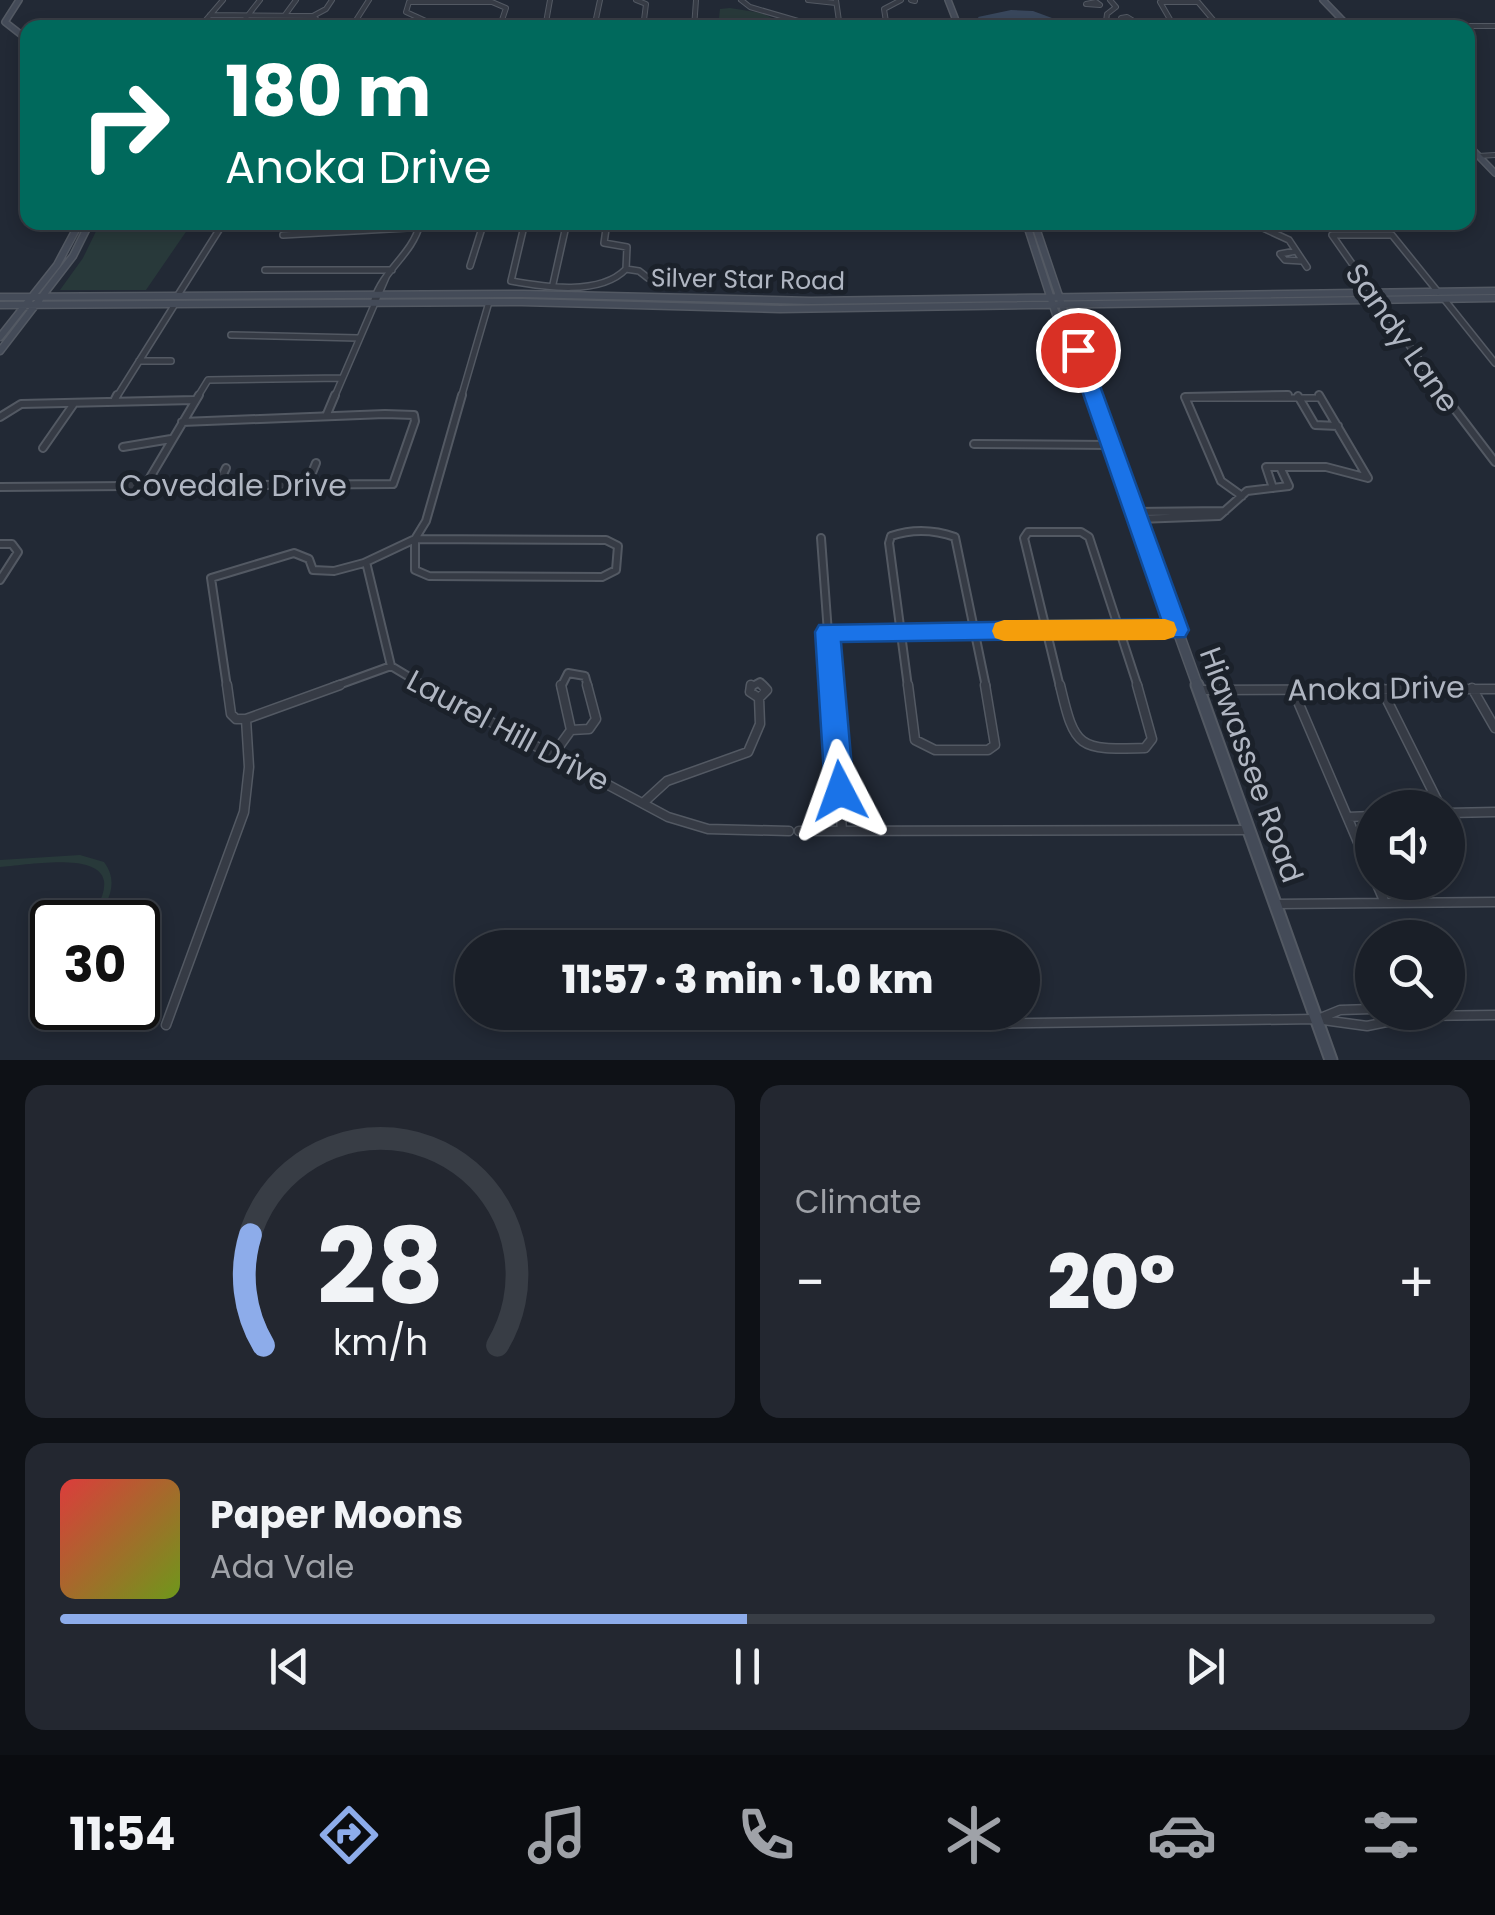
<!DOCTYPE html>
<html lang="en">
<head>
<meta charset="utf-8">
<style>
	:root { --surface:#1a1f28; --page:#232730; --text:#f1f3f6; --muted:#9fa2a8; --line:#383d45; --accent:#8dacea }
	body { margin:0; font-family:Poppins,sans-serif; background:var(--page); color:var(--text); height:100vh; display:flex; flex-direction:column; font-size:38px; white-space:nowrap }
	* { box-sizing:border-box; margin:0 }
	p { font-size:32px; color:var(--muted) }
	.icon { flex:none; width:55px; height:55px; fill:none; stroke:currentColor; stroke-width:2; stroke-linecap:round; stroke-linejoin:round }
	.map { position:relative; height:1060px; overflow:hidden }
	.sheet { display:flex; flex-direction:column; gap:25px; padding:25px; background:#0e1116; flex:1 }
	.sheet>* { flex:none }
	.top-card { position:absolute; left:20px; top:20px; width:1455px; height:210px; border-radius:20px; box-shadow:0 5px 15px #0003,0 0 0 2px var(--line); background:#00695c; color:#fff; overflow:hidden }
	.tools { position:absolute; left:1355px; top:790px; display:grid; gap:20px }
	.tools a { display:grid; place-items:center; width:110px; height:110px; border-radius:50%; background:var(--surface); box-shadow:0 5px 15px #0003,0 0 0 2px var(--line); font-size:50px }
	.speed { position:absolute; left:30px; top:900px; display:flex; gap:20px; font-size:50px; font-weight:700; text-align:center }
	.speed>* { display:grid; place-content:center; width:130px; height:130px; border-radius:50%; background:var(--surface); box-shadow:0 5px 15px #0003,0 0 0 2px var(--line); line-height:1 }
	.speed .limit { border:5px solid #111; border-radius:15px; background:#fff; color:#111 }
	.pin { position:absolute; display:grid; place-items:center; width:85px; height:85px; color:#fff; margin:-42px; border:5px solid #fff; border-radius:50%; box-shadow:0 2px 10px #0007 }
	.me { position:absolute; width:110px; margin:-55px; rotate:356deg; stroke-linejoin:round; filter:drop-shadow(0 0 8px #0008) }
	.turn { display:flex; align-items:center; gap:35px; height:210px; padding:0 40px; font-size:45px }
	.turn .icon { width:130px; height:130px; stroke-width:2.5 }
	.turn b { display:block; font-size:70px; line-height:85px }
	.big { font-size:75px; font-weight:800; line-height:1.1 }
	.sheet .widget { flex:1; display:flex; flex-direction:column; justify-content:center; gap:15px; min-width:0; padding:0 35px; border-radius:20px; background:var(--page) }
	.sheet .dial { align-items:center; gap:0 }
	.dial svg { height:260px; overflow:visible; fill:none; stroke:var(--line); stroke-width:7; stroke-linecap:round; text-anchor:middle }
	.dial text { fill:var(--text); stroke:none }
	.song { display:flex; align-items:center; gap:30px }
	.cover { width:120px; height:120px; border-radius:15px; background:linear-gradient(135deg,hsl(0 70% 55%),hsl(80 70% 35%)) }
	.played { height:10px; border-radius:5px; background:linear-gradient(90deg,var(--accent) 50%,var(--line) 50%) }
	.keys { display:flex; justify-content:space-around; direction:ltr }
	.heat { display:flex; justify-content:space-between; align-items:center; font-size:55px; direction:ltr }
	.sheet .tiles { flex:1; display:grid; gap:25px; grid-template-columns:1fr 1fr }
	.widget:last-child { grid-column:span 2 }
	.trip { position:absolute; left:455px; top:930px; width:585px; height:100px; border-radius:50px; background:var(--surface); box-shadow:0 5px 15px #0003,0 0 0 2px var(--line); font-weight:800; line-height:100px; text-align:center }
	.tabs { display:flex; height:160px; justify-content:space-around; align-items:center; background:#0a0c10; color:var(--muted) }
	.tabs .icon { width:70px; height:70px }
	.tabs .current { color:var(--accent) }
	.tabs b { font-size:45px; color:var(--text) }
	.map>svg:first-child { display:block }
</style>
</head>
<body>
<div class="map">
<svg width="1495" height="1060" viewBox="0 0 1495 1060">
	<rect width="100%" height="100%" fill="#222935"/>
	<path fill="#28393a" d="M730,8l32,5 28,14h-72l2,-18z
		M100,223v-1l92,1 -46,67h-86l23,-32z
		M80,855l24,7c16,21 4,43 -12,60h-9c11,-10 23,-25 21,-41 -5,-30 -81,-15 -104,-14v-7z"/>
	<path fill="#39475c" d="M1011,10l22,1 19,7 2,9h-71l-5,-10z"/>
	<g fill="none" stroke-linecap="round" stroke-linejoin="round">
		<defs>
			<path id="street-far3" d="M636,0l10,4 -3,24
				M741,0l9,7 72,21
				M808,0l28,3
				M836,0l4,28
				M911,0l4,1
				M1110,0l6,7 -9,7 -1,7 17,7
				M409,2h83l14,6 -4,12 -8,3 -55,4 -33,-15z
				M1096,2l4,3 -14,-1z
				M210,15l103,1
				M285,15l11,-15
				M313,16l13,-7 6,-9
				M314,17l11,11
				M1127,17l5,3h-11v-2z
				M886,21h30
				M1171,22l171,-1
				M1460,26h35
				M199,28l24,-28
				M238,28l22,-28
				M351,28l18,-28
				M545,28l5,-28
				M594,28l6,-28
				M694,28l2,-28
				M887,28l-3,-19 17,-9
				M1175,28l-15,-26h38l22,26
				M1478,156l17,-1"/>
			<path id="street-far2" d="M525,222l-14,59c33,6 89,15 115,-12l1,-22 -23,-4 3,-21
				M1250,222l39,18 18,27
				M524,226h82
				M283,235l195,-11 4,4 -12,38
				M1296,251l-16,3 5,6 17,1
				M626,269l13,2 9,7
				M265,270h127
				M553,284l13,-58
				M1438,292l-46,-57h-60l114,163
				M178,295l46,-73
				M1444,299l51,64
				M374,300c9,-30 38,-45 46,-76
				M231,335l127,3
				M139,361h32
				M116,398l59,-94
				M197,398l11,-18 134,-2
				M334,398l53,-123
				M461,398l28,-96
				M1185,398h136"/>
			<path id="street-far1" d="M1319,395l49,83
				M1444,395l51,67
				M1298,396l17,29 23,1
				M115,399l2,-4
				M327,414l8,-19
				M0,417l21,-13 173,-4
				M974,444l136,1
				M123,447l48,-8
				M43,448l30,-43
				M218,485l8,-17
				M307,485l9,-22
				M145,486l54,-91
				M0,487l393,-3 22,-63 -1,-6 -29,-1 -203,8
				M1273,488l-7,-21h60l42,11
				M1242,496l-21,-15 -36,-84 103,-2
				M1134,512l91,-1
				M1138,519l81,-3 28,-25 42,-5 -9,-19
				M821,538l11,149
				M415,539l191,1 12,6 -2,24 -14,7 -173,-1 -14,-6z
				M0,544h12l6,8 -18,28
				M366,562l25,104 35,21
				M828,632l348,-3
				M227,687l-16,-109 83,-25 15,6 4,11 21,1 30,-8 51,-24 11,-18 36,-126
				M333,687l58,-21
				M561,687l7,-14 17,3 3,11
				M751,687l9,-5 5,5
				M908,687l-19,-144 2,-7c21,-7 44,-6 64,1l31,150
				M1060,687l-36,-149 4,-6h53l8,5 49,150"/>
			<path id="street" d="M227,685l4,29 5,5h10l94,-34
				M422,685l246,132 40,12 81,2
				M561,685l10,45 18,-1 7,-10 -9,-34
				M751,685l-1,7 9,6
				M832,685l10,146
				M908,685l7,55 20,10h53l7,-5 -10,-60
				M1060,685c15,64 18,65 85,63l7,-9 -15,-54
				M1381,688l60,120
				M1472,688l23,40
				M1199,690l296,-1
				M1293,690l79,185
				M759,698l8,-8 -5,-5
				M553,755l18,-25
				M643,803l24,-22 81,-29 12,-28 -1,-26
				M1448,813l47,-1
				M1348,817l24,-1
				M799,831l448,-1
				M1376,882l9,21
				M1276,904l219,-2
				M1402,1012l14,4 79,-1
				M870,1015l18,10 428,-6 51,7 49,-10
				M1318,1019l22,-9 32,-1
				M166,1025l78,-213 5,-45 -3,-48"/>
			<path id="secondary-far3" d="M19,0l-14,22 23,18
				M948,0l11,28
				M1323,0l27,28
				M1468,145l27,28"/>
			<path id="secondary-far2" d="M1026,222l38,117 30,59
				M1034,222l47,139
				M0,297l523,-3 288,7 684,-10
				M0,305l522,-3 258,7 715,-11
				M0,337l57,-72 23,-43
				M0,351l73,-95 17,-34"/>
			<path id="secondary-far1" d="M1093,395l105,292"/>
			<path id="secondary" d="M1197,685l134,375"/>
		</defs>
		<use href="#street-far3" stroke="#535963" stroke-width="6"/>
		<use href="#street-far2" stroke="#535963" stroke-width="8"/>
		<use href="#street-far1" stroke="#535963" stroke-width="10"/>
		<use href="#street" stroke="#535963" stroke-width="11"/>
		<use href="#secondary-far3" stroke="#535963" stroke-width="8"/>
		<use href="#secondary-far2" stroke="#535963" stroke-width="9"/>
		<use href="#secondary-far1" stroke="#535963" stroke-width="12"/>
		<use href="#secondary" stroke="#535963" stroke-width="15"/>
		<use href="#street-far3" stroke="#363b45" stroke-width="4"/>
		<use href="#street-far2" stroke="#363b45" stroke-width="5"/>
		<use href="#street-far1" stroke="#363b45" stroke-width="6"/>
		<use href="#street" stroke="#363b45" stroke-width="8"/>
		<use href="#secondary-far3" stroke="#444b58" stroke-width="5"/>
		<use href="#secondary-far2" stroke="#444b58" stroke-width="6"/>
		<use href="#secondary-far1" stroke="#444b58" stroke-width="9"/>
		<use href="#secondary" stroke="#444b58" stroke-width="11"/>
	</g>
	<path fill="#1a73e8" stroke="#114b97" stroke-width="2.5" d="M1078,344l9,6 102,280 -4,7 -344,5 13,149 -5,9 -9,4 -10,-4 -5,-9 -10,-159 4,-7 342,-6 -93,-269z"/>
	<path fill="#f59e0b" d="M1165,619l9,3 3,8 -3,7 -9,3 -161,1 -9,-3 -3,-7 3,-8 9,-3z"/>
	<g text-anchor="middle" stroke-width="10" stroke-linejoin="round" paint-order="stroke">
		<g font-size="25" fill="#b0b6c2" stroke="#1b212a">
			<text transform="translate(748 279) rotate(1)" y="9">Silver Star Road</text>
		</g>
		<g font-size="30" fill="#b0b6c2" stroke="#1b212a">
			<text transform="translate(1402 338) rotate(55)" y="10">Sandy Lane</text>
			<text x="233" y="496">Covedale Drive</text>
			<text transform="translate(1376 689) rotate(-1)" y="10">Anoka Drive</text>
			<text transform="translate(508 731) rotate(28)" y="10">Laurel Hill Drive</text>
			<text transform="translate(1251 765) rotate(70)" y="10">Hiawassee Road</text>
		</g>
	</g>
</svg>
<div class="tools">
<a><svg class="icon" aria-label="sound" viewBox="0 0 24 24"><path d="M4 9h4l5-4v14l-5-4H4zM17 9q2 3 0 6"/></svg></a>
<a><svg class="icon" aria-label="search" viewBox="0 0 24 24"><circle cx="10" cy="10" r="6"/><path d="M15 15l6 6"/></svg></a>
</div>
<div class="speed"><div class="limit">30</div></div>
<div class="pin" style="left:1078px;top:350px;background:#d93025"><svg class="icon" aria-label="arrive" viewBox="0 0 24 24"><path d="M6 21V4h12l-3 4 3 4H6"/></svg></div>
<svg class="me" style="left:840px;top:791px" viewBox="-20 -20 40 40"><path d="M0-17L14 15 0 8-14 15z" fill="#1a73e8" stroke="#fff" stroke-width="4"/></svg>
<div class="trip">11:57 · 3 min · 1.0 km</div>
<div class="top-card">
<div class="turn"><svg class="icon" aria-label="right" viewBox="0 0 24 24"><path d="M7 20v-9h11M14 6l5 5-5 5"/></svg><div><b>180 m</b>Anoka Drive</div></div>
</div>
</div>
<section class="sheet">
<div class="tiles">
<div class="widget dial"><svg viewBox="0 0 100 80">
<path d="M14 69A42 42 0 1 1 86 69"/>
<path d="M14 69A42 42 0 0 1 10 35" stroke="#8dacea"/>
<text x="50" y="56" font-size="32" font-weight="700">28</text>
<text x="50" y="72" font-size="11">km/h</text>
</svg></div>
<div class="widget"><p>Climate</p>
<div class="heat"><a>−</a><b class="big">20°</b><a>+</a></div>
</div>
<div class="widget">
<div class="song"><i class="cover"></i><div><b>Paper Moons</b><p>Ada Vale</p></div></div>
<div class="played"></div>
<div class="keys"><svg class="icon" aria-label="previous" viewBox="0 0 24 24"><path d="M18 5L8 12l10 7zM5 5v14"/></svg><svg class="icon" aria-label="pause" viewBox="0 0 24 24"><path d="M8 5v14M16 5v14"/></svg><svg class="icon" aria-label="next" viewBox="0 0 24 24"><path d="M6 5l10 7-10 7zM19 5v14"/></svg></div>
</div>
</div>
</section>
<nav class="tabs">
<b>11:54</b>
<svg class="icon current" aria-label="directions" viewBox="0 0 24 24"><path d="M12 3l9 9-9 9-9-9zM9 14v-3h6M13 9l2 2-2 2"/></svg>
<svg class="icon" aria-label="music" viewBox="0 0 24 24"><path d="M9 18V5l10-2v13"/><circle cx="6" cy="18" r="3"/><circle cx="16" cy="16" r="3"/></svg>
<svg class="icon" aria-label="phone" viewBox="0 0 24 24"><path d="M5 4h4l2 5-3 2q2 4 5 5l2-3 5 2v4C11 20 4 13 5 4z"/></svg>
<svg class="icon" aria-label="climate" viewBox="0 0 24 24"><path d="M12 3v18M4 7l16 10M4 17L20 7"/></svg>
<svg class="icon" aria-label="car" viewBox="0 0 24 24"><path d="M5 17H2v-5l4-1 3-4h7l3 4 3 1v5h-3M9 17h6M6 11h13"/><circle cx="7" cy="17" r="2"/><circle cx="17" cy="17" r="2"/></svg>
<svg class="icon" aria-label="filters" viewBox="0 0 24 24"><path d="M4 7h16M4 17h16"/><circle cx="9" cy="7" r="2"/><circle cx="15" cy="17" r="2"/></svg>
</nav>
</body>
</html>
